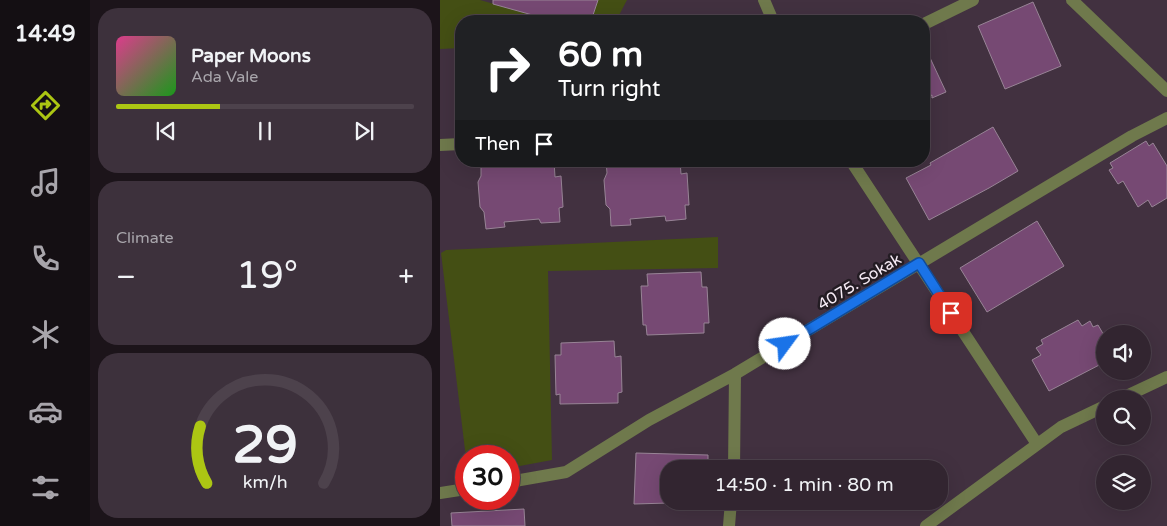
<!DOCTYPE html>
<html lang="en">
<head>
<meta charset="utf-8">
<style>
	:root { --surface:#322530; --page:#3d313c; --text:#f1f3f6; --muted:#a8a5ab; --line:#4d424c; --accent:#acc613 }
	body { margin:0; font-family:"Varela Round",sans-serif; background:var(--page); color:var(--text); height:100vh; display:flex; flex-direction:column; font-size:19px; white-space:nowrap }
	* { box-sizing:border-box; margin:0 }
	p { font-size:16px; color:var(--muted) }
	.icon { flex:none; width:28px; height:28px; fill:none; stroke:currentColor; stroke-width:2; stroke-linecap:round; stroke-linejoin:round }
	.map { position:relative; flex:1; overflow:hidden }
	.side { display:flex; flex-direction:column; gap:8px; padding:8px; background:#1c141a; width:350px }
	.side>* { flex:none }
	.guide { position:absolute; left:15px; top:15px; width:475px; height:152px; border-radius:20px; box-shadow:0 5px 20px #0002,0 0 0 1px var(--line); background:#202124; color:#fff; overflow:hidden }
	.tools { position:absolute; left:656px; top:325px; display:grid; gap:10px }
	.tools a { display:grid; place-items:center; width:55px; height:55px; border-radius:50%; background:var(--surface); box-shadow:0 5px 20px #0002,0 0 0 1px var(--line); font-size:25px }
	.speed { position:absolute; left:15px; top:445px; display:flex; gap:10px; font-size:25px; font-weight:700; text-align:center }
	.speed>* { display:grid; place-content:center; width:65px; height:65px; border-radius:50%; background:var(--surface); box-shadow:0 5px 20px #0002,0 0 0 1px var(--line); line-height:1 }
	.speed .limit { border:8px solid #d22; background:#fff; color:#111 }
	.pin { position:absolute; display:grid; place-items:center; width:42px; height:42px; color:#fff; margin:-21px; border-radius:10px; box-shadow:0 2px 8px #0006 }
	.me { position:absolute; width:55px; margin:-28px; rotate:59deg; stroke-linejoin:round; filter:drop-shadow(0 0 4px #0008) }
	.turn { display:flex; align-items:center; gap:18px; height:105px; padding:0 20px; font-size:22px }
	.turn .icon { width:65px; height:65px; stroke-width:2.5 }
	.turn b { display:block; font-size:35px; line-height:42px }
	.then { display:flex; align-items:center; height:48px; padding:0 20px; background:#0003; gap:10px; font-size:19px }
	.big { font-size:38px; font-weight:600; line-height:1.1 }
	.side .tile { flex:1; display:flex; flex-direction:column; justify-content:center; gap:8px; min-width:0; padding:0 18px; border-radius:20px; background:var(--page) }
	.side .dial { align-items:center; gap:0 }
	.dial svg { height:130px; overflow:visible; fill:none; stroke:var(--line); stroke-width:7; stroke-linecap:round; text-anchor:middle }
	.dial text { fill:var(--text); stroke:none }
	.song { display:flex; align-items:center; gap:15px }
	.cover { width:60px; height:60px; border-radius:8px; background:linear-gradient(135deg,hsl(330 70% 55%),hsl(120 70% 35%)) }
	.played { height:5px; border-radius:2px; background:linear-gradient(90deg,var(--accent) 35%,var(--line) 35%) }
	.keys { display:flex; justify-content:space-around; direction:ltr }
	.heat { display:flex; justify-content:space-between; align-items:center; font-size:28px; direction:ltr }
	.trip { position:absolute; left:220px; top:460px; width:288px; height:50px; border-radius:20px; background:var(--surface); box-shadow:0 5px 20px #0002,0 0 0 1px var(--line); font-weight:600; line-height:50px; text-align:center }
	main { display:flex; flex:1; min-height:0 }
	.tabs { display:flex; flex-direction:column; width:90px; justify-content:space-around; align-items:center; background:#140f13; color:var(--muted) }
	.tabs .icon { width:35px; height:35px }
	.tabs .current { color:var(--accent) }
	.tabs b { font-size:22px; color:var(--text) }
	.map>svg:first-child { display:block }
</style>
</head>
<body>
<main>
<nav class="tabs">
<b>14:49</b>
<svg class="icon current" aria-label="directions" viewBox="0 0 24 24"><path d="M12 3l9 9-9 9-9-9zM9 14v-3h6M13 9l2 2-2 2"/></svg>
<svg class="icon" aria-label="music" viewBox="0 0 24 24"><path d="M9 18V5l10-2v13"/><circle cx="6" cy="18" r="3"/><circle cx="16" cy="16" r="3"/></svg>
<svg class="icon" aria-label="phone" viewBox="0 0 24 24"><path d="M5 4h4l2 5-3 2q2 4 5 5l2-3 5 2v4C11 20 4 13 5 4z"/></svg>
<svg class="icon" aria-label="climate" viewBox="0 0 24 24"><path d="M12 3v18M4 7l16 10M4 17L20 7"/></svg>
<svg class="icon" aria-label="car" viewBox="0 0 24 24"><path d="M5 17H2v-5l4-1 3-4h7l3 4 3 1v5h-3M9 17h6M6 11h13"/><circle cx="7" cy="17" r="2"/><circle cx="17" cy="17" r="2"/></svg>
<svg class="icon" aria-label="filters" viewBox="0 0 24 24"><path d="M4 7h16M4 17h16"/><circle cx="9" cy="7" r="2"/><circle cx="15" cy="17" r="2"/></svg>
</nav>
<section class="side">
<div class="tile">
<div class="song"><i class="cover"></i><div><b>Paper Moons</b><p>Ada Vale</p></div></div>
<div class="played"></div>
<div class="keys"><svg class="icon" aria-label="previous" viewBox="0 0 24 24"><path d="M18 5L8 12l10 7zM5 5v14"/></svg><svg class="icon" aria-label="pause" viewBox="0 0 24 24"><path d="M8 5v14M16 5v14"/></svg><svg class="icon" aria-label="next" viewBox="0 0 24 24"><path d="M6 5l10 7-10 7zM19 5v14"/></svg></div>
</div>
<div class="tile"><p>Climate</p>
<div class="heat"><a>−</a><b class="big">19°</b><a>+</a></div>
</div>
<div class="tile dial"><svg viewBox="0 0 100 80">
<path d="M14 69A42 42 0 1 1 86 69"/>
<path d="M14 69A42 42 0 0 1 10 34" stroke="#acc613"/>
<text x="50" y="56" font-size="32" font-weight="700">29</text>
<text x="50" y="72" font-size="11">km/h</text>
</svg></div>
</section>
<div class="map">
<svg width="727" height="526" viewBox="0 0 727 526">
	<rect width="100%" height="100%" fill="#423140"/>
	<path fill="#444f14" d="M0,0h40l74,21h-93v27l-21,1z
		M158,0h29l-11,21h-25z
		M278,237v31l-170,3 4,189 -43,8v-12h-43v2l-25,-205 5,-3z"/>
	<path fill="#764973" stroke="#988496" d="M53,0h105l-7,21h-37l-61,-17z
		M593,2l28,64 -56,23 -27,-63z
		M484,45l22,47 -14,6v-3l-8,4z
		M553,127l25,44 -29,17 -60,32 -23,-42 25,-13 -1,-2z
		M706,141l3,5 4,-3 14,23v32l-15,9 -4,-7 -10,7 -15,-26 -5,3 -9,-14 4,-2 -3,-5z
		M63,161l1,6 31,-2v-4h19l1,16 6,-1 2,31 -4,1 1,14 -19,1 -2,-4 -35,3 1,5 -19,2 -2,-17 -4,-5 -2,-25 3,-6v-14z
		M166,161h24v4l31,-4h19l1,13 6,-1 2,32h-4l1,14 -20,2 -1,-5 -35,3 1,6 -20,1 -1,-17 -4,-4 -2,-25 3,-7z
		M597,221l27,45 -77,46 -27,-44z
		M261,272l1,15h5l2,36h-5v10l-57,2 -1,-10h-3l-2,-39h7l-1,-12z
		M638,320l4,6 8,-5 3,6 5,-2 7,12v25l-56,29 -17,-31 9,-5 -5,-7 7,-4 -2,-4z
		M174,341l1,16 6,-1 1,36 -4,1v10l-58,1v-10l-4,1 -1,-40h6v-12z
		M196,453l72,2v14h-39v34l-35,1z
		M84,509l1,17h-73l-1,-13z"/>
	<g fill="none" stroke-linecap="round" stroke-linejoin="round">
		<path stroke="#6f794c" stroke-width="12" d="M324,0l9,21
			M632,0l95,91
			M484,24l49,-24
			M0,145l21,-1
			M411,161l186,283
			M680,399l47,-22
			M294,469l1,-95
			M69,482l57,-10 83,-52 86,-46 397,-238 35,-18
			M0,493l26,-4
			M289,526l2,-25
			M486,526l135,-99 44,-21"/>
	</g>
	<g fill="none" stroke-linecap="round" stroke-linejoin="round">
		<defs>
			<path id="route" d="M345,344l134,-81 32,50"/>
		</defs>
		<use href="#route" stroke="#114b97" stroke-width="12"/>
		<use href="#route" stroke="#1a73e8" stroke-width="9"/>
	</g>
	<g text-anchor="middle" stroke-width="5" stroke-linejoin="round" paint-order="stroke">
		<g font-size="16" fill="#f5eaf4" stroke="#231c23">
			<text transform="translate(419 281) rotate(-31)" y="6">4075. Sokak</text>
		</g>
	</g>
</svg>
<div class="tools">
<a><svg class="icon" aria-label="sound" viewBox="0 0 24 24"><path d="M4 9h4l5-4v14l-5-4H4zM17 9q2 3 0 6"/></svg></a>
<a><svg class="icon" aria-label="search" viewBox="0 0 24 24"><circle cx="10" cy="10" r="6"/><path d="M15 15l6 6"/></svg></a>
<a><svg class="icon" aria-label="layers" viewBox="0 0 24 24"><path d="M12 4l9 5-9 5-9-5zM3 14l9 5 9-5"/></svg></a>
</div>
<div class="speed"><div class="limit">30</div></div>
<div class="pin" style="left:511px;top:313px;background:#d93025"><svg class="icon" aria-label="arrive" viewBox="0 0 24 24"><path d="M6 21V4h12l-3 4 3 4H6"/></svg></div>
<svg class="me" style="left:345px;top:344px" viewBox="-20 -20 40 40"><circle r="19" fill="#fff"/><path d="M0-13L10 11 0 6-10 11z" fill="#1a73e8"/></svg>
<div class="trip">14:50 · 1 min · 80 m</div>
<div class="guide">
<div class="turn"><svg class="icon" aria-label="right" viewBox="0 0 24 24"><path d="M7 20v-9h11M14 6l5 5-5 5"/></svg><div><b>60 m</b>Turn right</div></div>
<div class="then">Then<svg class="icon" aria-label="arrive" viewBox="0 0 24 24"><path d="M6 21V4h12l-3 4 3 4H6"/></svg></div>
</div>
</div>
</main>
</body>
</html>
